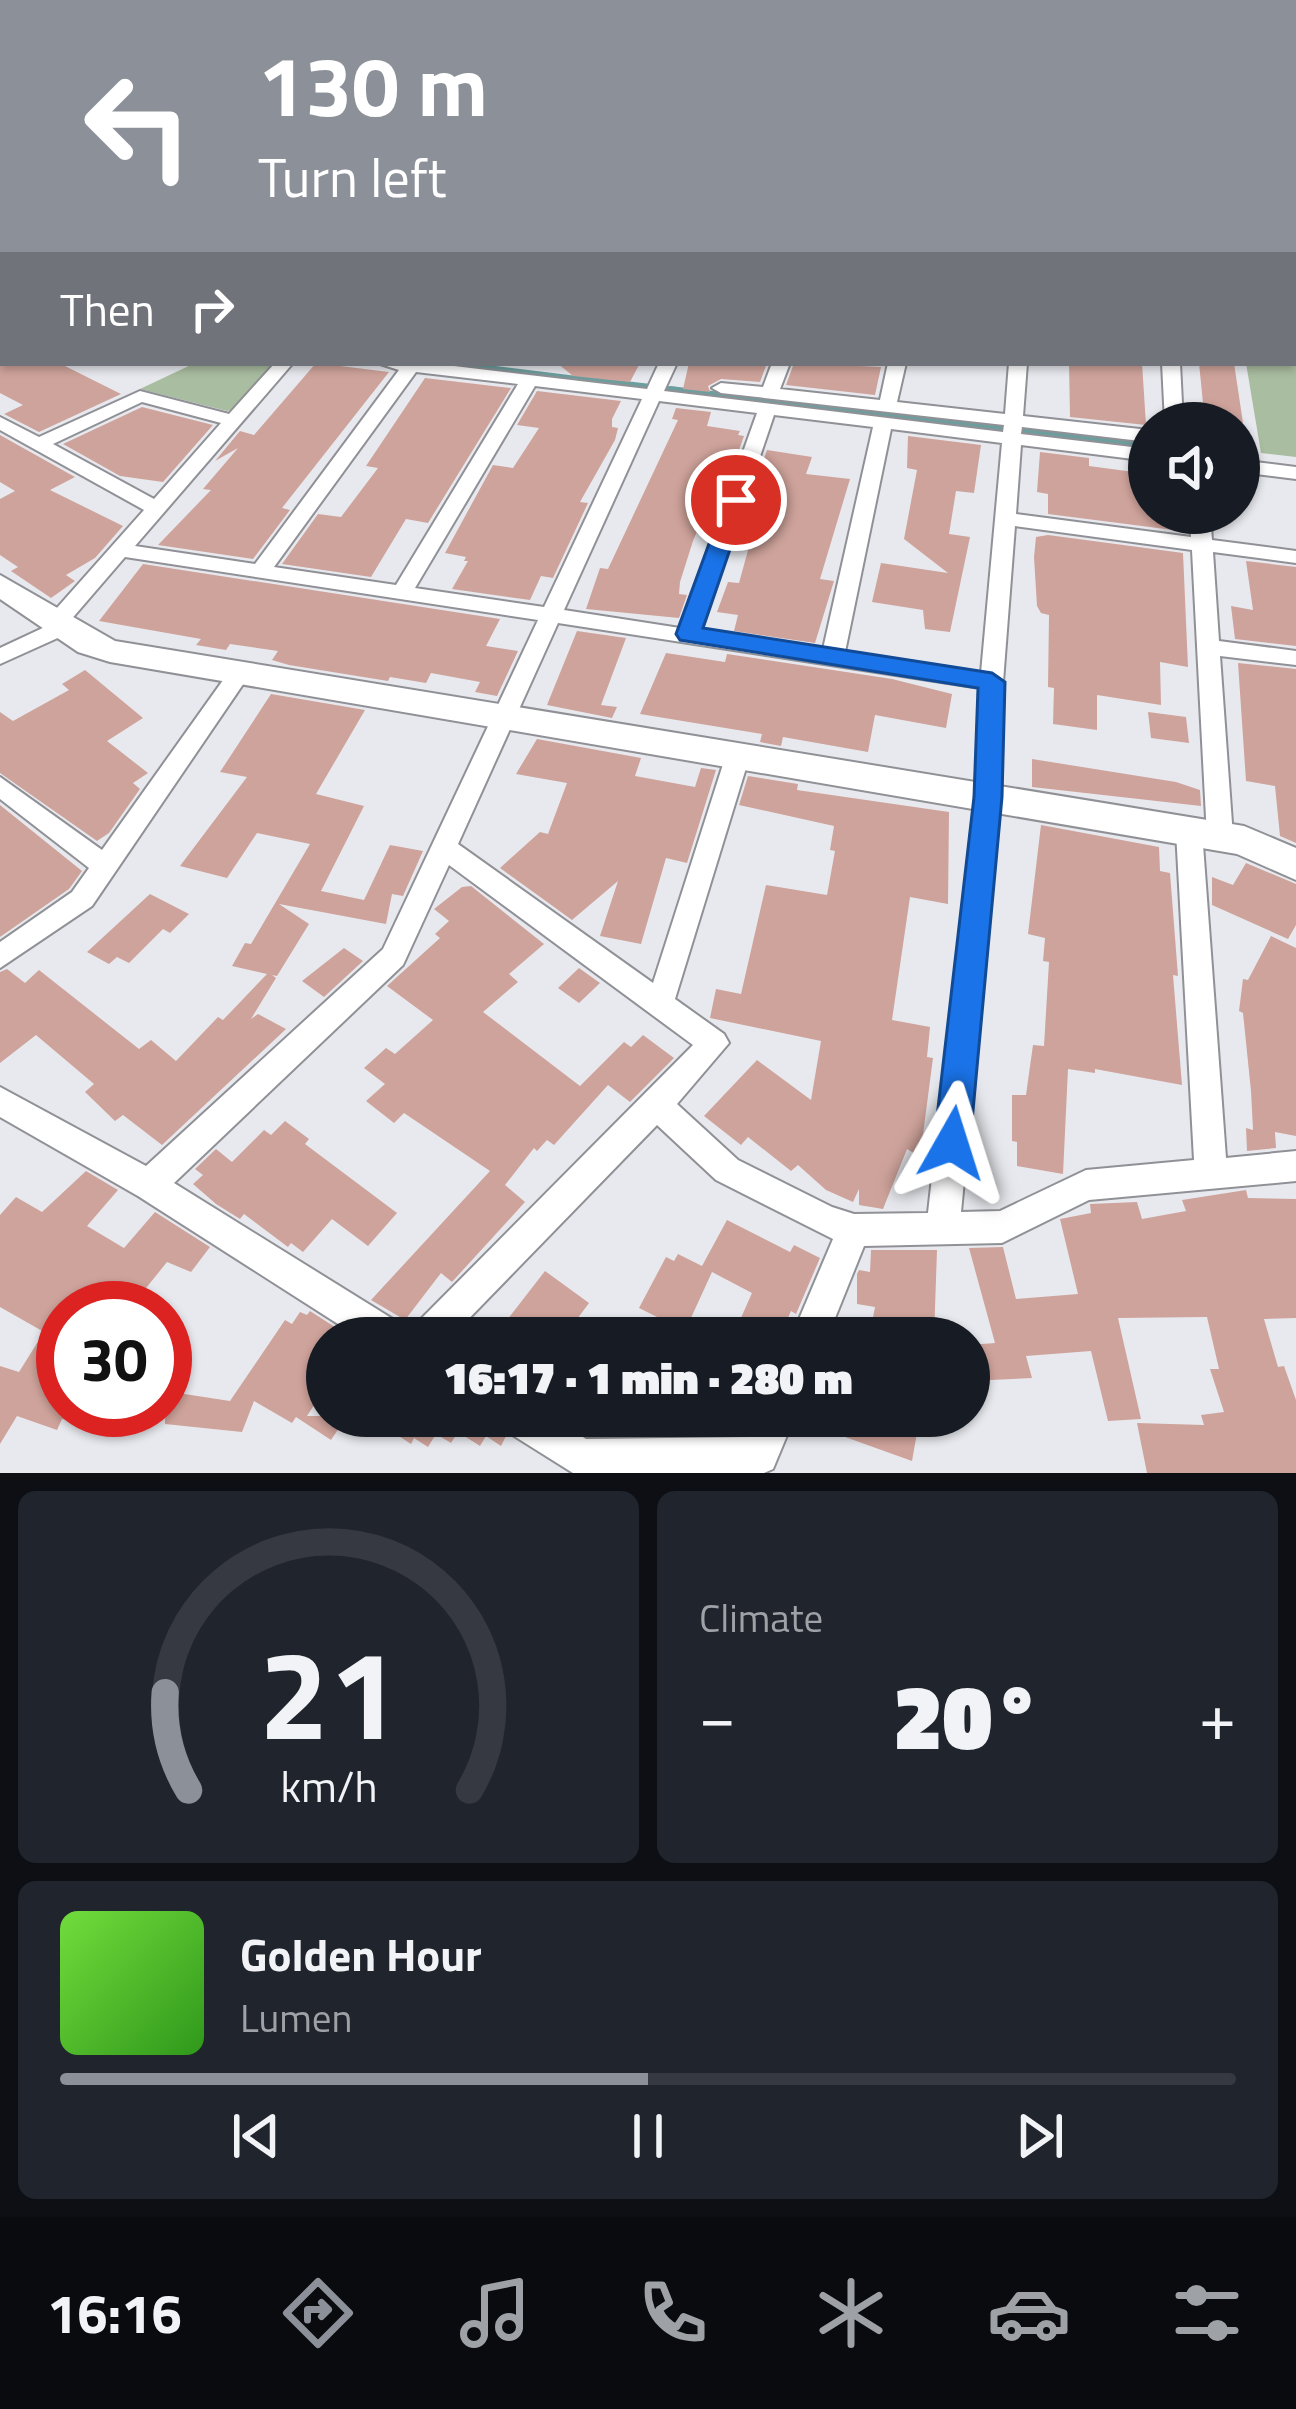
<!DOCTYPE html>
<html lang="en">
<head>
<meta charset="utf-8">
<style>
	:root { --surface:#171b24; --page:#20242c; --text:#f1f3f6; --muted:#9ea1a6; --line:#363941; --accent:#8c9099 }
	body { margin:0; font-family:"Titillium Web",sans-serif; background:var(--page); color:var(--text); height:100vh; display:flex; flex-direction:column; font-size:45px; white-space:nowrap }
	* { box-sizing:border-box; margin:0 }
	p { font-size:39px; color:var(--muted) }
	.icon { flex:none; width:66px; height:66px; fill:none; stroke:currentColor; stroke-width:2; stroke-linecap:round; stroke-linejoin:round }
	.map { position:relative; height:1473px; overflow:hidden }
	.side { display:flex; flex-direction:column; gap:18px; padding:18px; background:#0d0f14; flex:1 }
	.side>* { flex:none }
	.hud { position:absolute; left:0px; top:0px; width:1296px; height:366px; box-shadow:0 3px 9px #0004; background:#8c9099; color:#fff; overflow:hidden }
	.buttons { position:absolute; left:1128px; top:402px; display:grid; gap:24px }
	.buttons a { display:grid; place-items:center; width:132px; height:132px; border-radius:50%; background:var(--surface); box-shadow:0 3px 9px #0004; font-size:60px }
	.speed { position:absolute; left:36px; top:1281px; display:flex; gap:24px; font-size:60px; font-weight:700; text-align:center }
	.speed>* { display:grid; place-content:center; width:156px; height:156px; border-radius:50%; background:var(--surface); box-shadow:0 3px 9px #0004; line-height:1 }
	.speed .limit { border:18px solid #d22; background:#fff; color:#111 }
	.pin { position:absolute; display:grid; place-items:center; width:102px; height:102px; color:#fff; margin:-51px; border:6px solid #fff; border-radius:50%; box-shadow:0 3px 12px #0007 }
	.me { position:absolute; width:132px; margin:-66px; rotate:6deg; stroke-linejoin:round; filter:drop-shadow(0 0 9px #0008) }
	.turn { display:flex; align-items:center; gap:42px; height:252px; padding:0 60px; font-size:54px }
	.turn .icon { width:156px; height:156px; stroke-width:2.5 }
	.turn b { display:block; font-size:84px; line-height:102px }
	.then { display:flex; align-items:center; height:114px; padding:0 60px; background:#0003; gap:24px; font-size:45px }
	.big { font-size:90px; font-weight:800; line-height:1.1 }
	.side .tile { flex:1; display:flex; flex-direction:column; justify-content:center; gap:18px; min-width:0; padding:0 42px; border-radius:18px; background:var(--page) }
	.side .dial { align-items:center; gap:0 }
	.dial svg { height:312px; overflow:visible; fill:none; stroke:var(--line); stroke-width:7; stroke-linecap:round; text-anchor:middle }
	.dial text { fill:var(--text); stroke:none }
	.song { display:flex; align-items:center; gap:36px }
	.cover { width:144px; height:144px; border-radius:18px; background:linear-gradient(135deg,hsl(100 70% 55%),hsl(110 70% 35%)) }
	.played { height:12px; border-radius:6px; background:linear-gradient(90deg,var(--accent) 50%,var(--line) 50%) }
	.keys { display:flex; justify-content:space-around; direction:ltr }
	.heat { display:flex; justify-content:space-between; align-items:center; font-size:66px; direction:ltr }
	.side .tiles { flex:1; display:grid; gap:18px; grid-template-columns:1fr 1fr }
	.tile:last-child { grid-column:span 2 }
	.trip { position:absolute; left:306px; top:1317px; width:684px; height:120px; border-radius:60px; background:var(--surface); box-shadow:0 3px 9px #0004; font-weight:800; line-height:120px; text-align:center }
	.menu { display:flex; height:192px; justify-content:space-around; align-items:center; background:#090b0e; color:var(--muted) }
	.menu .icon { width:84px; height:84px }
	.menu .active { color:var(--accent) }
	.menu b { font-size:54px; color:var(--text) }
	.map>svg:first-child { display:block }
</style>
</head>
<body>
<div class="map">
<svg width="1296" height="1473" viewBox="0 0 1296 1473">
	<rect width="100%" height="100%" fill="#e8e9ee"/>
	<path fill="#a9bda0" d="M1293,311h3v146l-35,-4 -15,-90h47z
		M195,363h83l-41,46 -10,2 -87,-22z"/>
	<path fill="#6c9e9e" d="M670,386l479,56v9l-481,-59z"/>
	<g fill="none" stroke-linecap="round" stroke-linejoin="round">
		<path stroke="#6c9e9e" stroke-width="4.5" d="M452,363l147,18"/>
		<path stroke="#6c9e9e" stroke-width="6" d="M574,378l102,12"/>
	</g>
	<path fill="#cea39b" d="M0,363h59l62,31 -82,38 -35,-18 19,-9 -23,-12z
		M316,363l73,9 -107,136 8,2 -37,49 -95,-14 53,-55 -8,-1 35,-41 -23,13 25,-30 14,4z
		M557,363h83l-10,19 -57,-6z
		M689,363h78l-7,19 -39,-3 -13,7 2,6 -27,-3z
		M794,363l87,4 -6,28 -89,-10z
		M1069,363h73l4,62 -76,-8z
		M1199,363h35l9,60h-38z
		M425,378l86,10 -83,135 -22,-4 -35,58 -89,-13 36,-50 23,3 37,-49 -12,-2z
		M537,391l84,10 -9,18v8l6,1 -3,12 -35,62 8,1 -35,75 -12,-2 -11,24 -78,-11 16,-28h-4l2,-4 -21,-4 48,-88 20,3 26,-40 -22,-3z
		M142,407l71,18 -50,57 -43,-6 -57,-32z
		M676,408l35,4 -4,14 33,5 -2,4 6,1 -14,39 -6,-1 -7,11 -24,56 -13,41 -1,12 8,1 -8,23 -93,-9 14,-41 8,1 70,-149 -6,-1z
		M0,435l75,42 -25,13 73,36 -28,32 -29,17 9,6 -24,17 -40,-27 7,-4 -18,-12v-56l15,-8 -15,-9z
		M908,436l73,9 -7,48 -18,-2 -7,43 21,3 -20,95 -25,-3 -2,-19 -51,-8 9,-39 67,10 -44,-34 13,-69 -10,-2z
		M767,450l45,7 -6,17 44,5 -30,100 14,2 -19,62 -81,-12 4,-16 -21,-3 11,-30 11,1 11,-40 7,1 17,-63 -17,-2z
		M1040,452l49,6v8l60,8v39h30l2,18 -133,-17v-20l-11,-2z
		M1048,535l135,18 5,114 -28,-5 1,43 -64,-10v35l-44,-6 1,-36 -6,-1 1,-72 -8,-2 -4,-7 -3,-49 2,-20z
		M1246,561l50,6v79l-61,-7 -4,-33 22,4z
		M143,564l357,55 -14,27 32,5 -21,45 -22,-4 5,-10 -49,-9 -5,10 -36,-6 -2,4 -99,-16 -17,-5 6,-9 -48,-7 -4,6 -30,-5 5,-6 -102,-18z
		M577,631l49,7 -25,67 16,2 -5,11 -65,-13z
		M666,653l59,9 2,-8 165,25 60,15 -6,34 -71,-13 -7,37 -85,-15 -2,9 -21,-4 2,-8 -122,-20z
		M1238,663l58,6v174l-16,-7 -5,-50 -29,-5z
		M85,670l58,48 -36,23 41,32 -15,10 7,6 -31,44 -12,8 -97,-68v-61l13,9 56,-31 -7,-6z
		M271,694l94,16 -49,84 48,12 -43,85 43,9 26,-55 33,6 -20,45 -11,-2 -6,30 -107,-20 30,20 -32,52 -5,-1 4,3 -25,41 7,-5 28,15 -124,116 -39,-30 -8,6 -30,-29 9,-8 -58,-49 -36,28v-91l7,-3 18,14 14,-13 100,79 12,-9 25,21 42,-44 5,3 44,-46 -35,-8 13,-23 6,1 59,-100 -53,-11 -30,45 -47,-12 67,-89 -27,-5z
		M1148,712l38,5 3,26 -38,-5z
		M537,739l104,19 -6,18 60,11 6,-19 15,2 -29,93 -21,-5 -25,86 -41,-8 18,-55 -46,39 -72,-52 40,-36 8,2 19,-51 -51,-9z
		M1032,759l144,23 24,8 1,16 -169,-19z
		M748,776l50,8 -1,6 152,22 -1,92 -38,-7 -18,123 38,7 -3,30 6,1 -13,99 -13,-8 -24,60 -24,-4v-16l-6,13 -27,-12 -28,-25 -7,6 -43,-34 -7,8 -37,-29 53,-56 54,40 10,-59 -111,-23 6,-29 25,5 25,-109 61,10 8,-44 -5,-1 4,-24 -95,-21z
		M0,805l82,66 -13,18 -69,48z
		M1041,825l118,22 1,24 10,2 8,103 -5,-1 9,110 -87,-16v4l-27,-4 -5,105 -46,-8v-24l-5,-1v-46h14l7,-50 11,1 5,-84 -6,-1 2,-23 -17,-4z
		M1246,863l50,21v41l-8,14 -76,-34v-28l21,8z
		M471,886l73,58 -35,30 9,8 -35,30 97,74 44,-44 7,5 12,-12 31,23 -44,44 -22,-17 -54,60 -7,-5 -10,11 -3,-3 -29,37 20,17 -73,80 -11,-9 -36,47 -34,-20 119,-129 -86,-58 -10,10 -28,-22 19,-17 -21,-16 22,-20 9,6 38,-34 -46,-34 53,-48 -5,-4 14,-13 -15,-12 28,-22z
		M150,894l39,20 -19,19 -7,-4 -34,34 -12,-6 -8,7 -22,-12z
		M1271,936l25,12v188l-21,-4 1,16 -29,3 -1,-23 7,2 -2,-39 -8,-78 -4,-2 4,-32 5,1z
		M344,948l19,13 -39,36 -22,-16z
		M579,968l21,15 -21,20 -21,-15z
		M285,1121l24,18 -4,5 92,69 -29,33 -36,-27 -29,33 -12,-9 -3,4 -44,-33 -4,5 -24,-15 -23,-20 10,-9 -8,-6 21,-20 16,13 32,-32 7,5z
		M86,1171l32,19 -31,36 37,22 31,-36 55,35 -19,25 -24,-10 -37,46h-67v102h81l-9,24 -73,-15 -5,11 -40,-14 -17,28v-78l19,6 25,-40 -44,-25v-92l16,-18 26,15z
		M1246,1190l2,8 48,1v119l-32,1 14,48 6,-1 12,34v73h-149l-10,-50 67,2 -3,-10 23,-3 -14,-43h9l-12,-52 -89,1 23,101 -33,2 -17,-70 -65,5 6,22 -63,3v-36l26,-2 -26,-95 34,-1 13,52 62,-5 -18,-75 31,-6 -1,-9 47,-2 5,17 44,-8 -4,-11z
		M727,1220l63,32 4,-7 26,13 -24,56 -5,-3 -12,27h-47l20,-45 -40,-21 -27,59 -46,-23 27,-51 8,4 4,-7 24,12z
		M871,1250h66l-3,88h-65l6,-31 -18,-3v-30l2,-4 11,2z
		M545,1271l44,32 -26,35h-70z
		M310,1311l42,27h-25v47l-20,31h40l-16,24 -35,-23 -4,6 -38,-22 -12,31 -77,-8v-33l65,10 55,-81 7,4 8,-12 7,3z
		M368,1416h126l12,20 -5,10 -15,-10 -6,10 -22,-14 -7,11 -15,-9 -8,13 -14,-9 -3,6z
		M838,1416h82l-8,45 -78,-28z"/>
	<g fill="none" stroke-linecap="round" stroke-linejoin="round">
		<defs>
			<path id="street" d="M0,0h15l-15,6z
				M1293,29h3v7h-3z
				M1293,95h3v8h-3z
				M0,100h3v8h-3z
				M3,145v8l-3,1v-8z
				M1293,183h3v8h-3z
				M1293,206h3v8h-3z
				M1293,302h3v10h-3z
				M275,363h18l-158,183 120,18 144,-194 -22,-7h52l218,26 12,-26h18l-13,28 339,41 1,-7 -283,-32 -9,-5 9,-5 42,4 9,-24h18l-10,26 100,11 8,-37h18l-9,39 108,12 4,-51h18l-4,53 126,14v12l-127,-15 -1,7 128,15v12l-128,-16 -5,69 175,23 -1,-24h20l2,27 84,11v12l-83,-11 6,89 77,10v14l-76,-9 13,181 -4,7h-18l-4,-7 -15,-287 -177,-24 -12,156 -2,115 -40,415 39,-1 86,-41 108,-10 -18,-329 4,-7h18l4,7 24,327 70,-7v30l-207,19 -87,43 -138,3 -37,92h-36l42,-99 -117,-59 -59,-55 -207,213h-90l-222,-142 -138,-79v-30l146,79 237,-217 155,-329 -413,-63 -56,65 5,5 -3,5 -71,32v-16l47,-22 1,-8 96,-108 -144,-80v-13l39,20 101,-46 89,23zM416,372l102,12 -122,201 -122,-18zM535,386l107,13 -98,208 -129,-19zM659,401l98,12 -77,215 -116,-18zM142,402l79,21 -67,76 -101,-55zM774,415l99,12 -50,222 -122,-18zM891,429l111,14 -21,230 -136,-21zM558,623l422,65 -5,109 -47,416 -74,1 -22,-7 -94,-47 -61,-56 52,-61 -5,-9 -49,-35 75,-244 -3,-6 -9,-3 -12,9 -73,228 -195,-139zM449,865l244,180 -279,281 -5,11 -5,-11 -230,-143 229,-218z
				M1162,363h18l3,60h-18z
				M1239,460l57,7v12l-57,-7z
				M239,666l11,8 -158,232 -92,62v-26l72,-50 17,-24 -89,-69v-22l102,73 129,-181z
				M498,1416h51l37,23 163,-2 9,-21h37l-22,53 -9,4h-191l-70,-44z"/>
			<path id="secondary" d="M299,0h19l-21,3z
				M459,0h18l-20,3z
				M676,0h42l2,3h-42z
				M3,43v11l-3,1v-11z
				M1293,62h3v10h-3z
				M0,119l3,1v12l-3,-1z
				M1293,238h3v14h-3z
				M0,575l115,66 1129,185 52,22v32l-59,-26 -1127,-192 -32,-10 -78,-53z"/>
			<path id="highway" d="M589,0h21l-23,3z
				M3,267v18l-3,1v-18z"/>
		</defs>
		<use href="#street" stroke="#909196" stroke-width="4"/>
		<use href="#secondary" stroke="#909196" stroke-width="4"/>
		<use href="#highway" stroke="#c3c4c4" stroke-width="5"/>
		<use href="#street" fill="#fff" fill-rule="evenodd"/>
		<use href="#secondary" fill="#fff" fill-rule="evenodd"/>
		<use href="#highway" fill="#fcc2c3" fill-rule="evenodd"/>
	</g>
	<path fill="#1a73e8" stroke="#114b97" stroke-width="3" d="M736,493l11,7 -44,128 289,45 13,9 -3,115 -32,346 -5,11 -13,5 -12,-5 -6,-11 40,-346 4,-109 -298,-48 -4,-6 49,-134z"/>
</svg>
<div class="buttons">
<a><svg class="icon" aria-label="sound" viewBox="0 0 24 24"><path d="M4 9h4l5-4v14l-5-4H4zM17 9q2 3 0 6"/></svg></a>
</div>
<div class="speed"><div class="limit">30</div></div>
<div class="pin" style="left:736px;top:500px;background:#d93025"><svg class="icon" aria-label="arrive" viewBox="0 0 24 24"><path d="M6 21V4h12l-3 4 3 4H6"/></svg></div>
<svg class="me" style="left:952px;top:1143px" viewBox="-20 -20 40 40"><path d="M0-17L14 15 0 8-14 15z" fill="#1a73e8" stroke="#fff" stroke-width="4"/></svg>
<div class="trip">16:17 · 1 min · 280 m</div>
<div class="hud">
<div class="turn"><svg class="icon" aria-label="left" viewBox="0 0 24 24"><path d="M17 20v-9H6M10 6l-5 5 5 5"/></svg><div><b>130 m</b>Turn left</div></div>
<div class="then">Then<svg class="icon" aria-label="right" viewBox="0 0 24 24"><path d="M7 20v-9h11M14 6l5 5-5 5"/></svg></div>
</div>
</div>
<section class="side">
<div class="tiles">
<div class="tile dial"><svg viewBox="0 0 100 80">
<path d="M14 69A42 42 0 1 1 86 69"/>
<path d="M14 69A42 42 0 0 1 8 44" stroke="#8c9099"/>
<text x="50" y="56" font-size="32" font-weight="700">21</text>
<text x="50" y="72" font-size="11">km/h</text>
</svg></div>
<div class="tile"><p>Climate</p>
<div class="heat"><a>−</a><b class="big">20°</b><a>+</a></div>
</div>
<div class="tile">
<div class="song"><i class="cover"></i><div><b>Golden Hour</b><p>Lumen</p></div></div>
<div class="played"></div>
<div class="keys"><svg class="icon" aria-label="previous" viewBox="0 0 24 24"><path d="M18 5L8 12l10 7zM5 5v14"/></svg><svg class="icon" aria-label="pause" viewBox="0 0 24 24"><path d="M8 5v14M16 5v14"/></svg><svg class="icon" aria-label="next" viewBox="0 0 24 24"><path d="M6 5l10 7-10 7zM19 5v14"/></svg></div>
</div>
</div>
</section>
<nav class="menu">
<b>16:16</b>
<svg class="icon active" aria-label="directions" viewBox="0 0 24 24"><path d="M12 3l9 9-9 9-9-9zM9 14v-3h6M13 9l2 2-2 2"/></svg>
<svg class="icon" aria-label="music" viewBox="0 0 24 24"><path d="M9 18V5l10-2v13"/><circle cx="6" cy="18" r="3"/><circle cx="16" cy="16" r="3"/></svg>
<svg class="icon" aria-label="phone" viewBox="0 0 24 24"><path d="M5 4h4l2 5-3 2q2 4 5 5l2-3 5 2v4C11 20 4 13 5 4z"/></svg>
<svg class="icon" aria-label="climate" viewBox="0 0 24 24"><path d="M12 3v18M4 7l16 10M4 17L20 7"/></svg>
<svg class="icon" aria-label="car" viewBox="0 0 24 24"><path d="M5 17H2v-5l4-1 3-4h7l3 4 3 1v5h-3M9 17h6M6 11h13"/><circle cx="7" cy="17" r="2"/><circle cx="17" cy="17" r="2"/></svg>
<svg class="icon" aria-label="filters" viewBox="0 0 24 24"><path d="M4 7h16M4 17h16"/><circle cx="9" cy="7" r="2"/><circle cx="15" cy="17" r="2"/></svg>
</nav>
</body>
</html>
